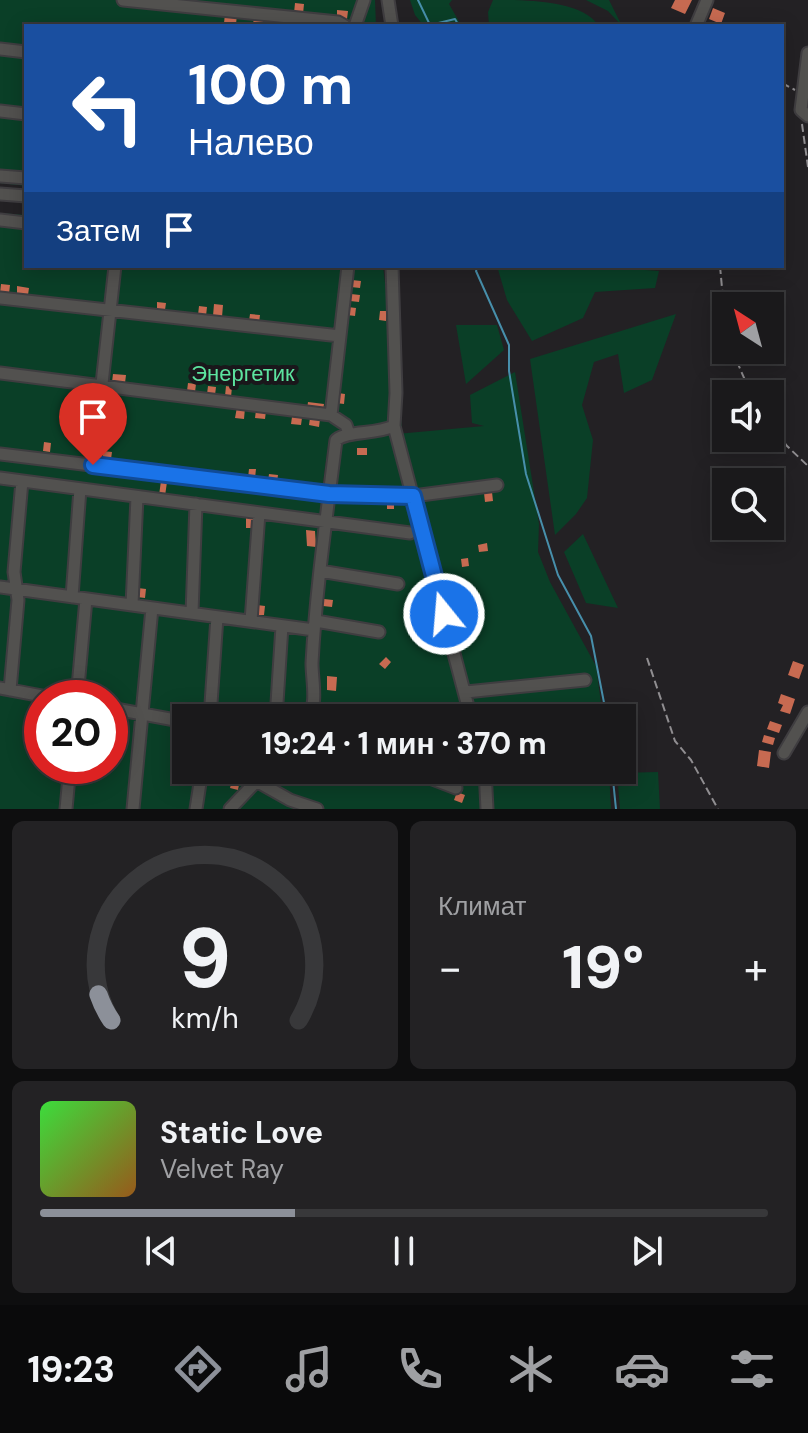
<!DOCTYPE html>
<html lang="ru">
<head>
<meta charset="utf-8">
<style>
	:root { --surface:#1a191b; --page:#232224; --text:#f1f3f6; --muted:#9fa0a3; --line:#38383a; --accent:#8c9099 }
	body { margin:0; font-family:"DM Sans",sans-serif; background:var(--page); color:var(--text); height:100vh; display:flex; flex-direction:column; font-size:30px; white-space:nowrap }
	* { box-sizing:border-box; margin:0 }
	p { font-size:26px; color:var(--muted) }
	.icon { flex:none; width:44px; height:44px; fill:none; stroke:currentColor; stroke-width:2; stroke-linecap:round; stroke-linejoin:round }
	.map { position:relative; height:809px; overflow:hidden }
	.side { display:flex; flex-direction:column; gap:12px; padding:12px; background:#0e0e0f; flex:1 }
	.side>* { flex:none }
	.banner { position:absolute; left:24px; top:24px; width:760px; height:244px; border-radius:0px; box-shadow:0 4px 20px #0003,0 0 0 2px var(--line); background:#1a4fa0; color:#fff; overflow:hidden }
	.needle { width:52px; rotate:324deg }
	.controls { position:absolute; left:712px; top:292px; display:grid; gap:16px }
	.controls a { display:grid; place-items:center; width:72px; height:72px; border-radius:0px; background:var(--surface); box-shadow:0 4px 20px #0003,0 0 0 2px var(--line); font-size:40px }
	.speed { position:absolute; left:24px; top:680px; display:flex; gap:16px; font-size:40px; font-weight:700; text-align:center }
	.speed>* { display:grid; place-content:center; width:104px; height:104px; border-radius:50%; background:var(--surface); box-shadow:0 4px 20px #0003,0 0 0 2px var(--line); line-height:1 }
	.speed .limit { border:12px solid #d22; background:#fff; color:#111 }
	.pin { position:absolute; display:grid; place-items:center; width:68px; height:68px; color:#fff; margin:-82px -34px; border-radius:50% 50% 50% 0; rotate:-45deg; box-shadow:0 0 8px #0007 }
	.pin .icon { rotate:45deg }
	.me { position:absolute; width:88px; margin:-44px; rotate:343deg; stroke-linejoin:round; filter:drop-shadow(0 0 6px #0008) }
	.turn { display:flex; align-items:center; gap:28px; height:168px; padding:0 32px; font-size:36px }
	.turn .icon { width:104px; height:104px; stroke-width:2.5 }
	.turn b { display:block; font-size:56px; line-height:68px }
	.then { display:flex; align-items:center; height:76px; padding:0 32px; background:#0003; gap:16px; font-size:30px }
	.big { font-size:60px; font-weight:800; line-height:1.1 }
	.side .widget { flex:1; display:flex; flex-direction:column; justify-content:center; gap:12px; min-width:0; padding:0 28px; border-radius:12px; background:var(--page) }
	.side .dial { align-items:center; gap:0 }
	.dial svg { height:208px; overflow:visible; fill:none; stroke:var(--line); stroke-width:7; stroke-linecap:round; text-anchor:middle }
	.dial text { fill:var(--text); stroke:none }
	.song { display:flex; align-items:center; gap:24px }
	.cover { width:96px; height:96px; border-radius:12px; background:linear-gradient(135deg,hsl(120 70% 55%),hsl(30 70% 35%)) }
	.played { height:8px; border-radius:4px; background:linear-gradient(90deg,var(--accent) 35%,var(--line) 35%) }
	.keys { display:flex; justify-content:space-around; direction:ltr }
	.heat { display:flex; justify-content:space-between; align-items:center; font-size:44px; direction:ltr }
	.side .tiles { flex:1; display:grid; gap:12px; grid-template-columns:1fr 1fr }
	.widget:last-child { grid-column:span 2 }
	.trip { position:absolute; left:172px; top:704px; width:464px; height:80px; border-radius:0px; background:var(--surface); box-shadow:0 4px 20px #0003,0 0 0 2px var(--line); font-weight:800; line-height:80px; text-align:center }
	.menu { display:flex; height:128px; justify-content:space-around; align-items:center; background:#0a0a0b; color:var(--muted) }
	.menu .icon { width:56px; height:56px }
	.menu .current { color:var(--accent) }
	.menu b { font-size:36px; color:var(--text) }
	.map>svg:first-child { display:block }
</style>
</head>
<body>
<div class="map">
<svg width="808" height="809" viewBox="0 0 808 809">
	<rect width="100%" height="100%" fill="#232124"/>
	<path fill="#0a3f27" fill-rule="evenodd" d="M0,0h375l1,26h-350v160l-26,-3z
		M410,0h42l-3,4 12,21 -37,1 -9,-11z
		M493,0c33,0 89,0 106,26h-110l-1,-14z
		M586,0h23l13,26 -14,-15z
		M0,213l26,2v51h357l19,161 -49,4 -24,7 -7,52 -322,-42z
		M497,266h95l67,5 -4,17 -60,4 -12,26 -51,23 -25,-41z
		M676,314l-24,66 -28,13 -6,-39 -24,8 -12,43 11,35 -6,58 -11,16 -21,21 -25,-176z
		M456,325h41l7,25 -38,34z
		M515,372l24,152 -1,28 12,30 46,84 7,52h-417v52h423l2,39h-611v-351l332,43 9,-58 12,-5 131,-12 -12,-3 -2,-28zM42,698h68v68h-68z
		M583,534l35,74 -32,-5 -22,-51z
		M658,772l2,37h-40l-3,-36z"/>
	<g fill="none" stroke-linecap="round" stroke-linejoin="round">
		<path stroke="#478fab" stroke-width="2" d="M418,0l12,25 25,-6 4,7
			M478,266l-2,5 33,74v26l17,103 32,101 33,61 16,82
			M612,770l4,39"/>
	</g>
	<path fill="#c76a51" d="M675,0h17l-7,14 -14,-6z
		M295,3l9,1 -1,10 -9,-1z
		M713,8l12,5 -4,11 -12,-5z
		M337,10l11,1 -1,8 -10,-1z
		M225,14l12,1 -1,9 -12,-1z
		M254,17l11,2 -1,7 -11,-1z
		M352,280l9,1 -1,7 -9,-1z
		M1,284l9,1 -1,9 -9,-1z
		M17,286l12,2 -1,7 -11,-1z
		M351,294l9,1 -1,7 -9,-1z
		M157,302l9,1 -1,7 -8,-1z
		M214,304l9,1 -1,12 -9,-1z
		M199,306l8,1 -1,9 -8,-1z
		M348,307l8,1 -1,8 -8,-1z
		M380,311h7l-1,10 -7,-1z
		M250,314l10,1 -1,8 -10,-2z
		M113,374l13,1 -1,8 -13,-1z
		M188,383l8,1 -1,8 -8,-1z
		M208,386l8,1 -1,8 -8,-1z
		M226,386l6,1 -1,10 -6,-1z
		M338,393l7,1 -1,10 -8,-1z
		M308,402l16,2 -1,6 -16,-1z
		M237,407l8,1 -1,11 -9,-1z
		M256,410l10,1 -1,8 -10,-1z
		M292,417l10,1 -1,7 -10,-1z
		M310,418l10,1 -1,8 -10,-2z
		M44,442l7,1 -1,9 -7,-1z
		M357,448h10v7h-10z
		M103,451l9,1 -1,7 -8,-1z
		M249,469h7l-1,9h-7z
		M269,474l9,1 -1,7 -9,-1z
		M161,481l6,1 -2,14 -6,-1z
		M492,492l1,9 -8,1 -1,-9z
		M387,500l7,1v8h-7z
		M246,518h9l-1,10h-8z
		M306,530l9,1 1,16 -9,-1z
		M487,543l1,8 -9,1 -1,-7z
		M468,558l1,8 -7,1 -1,-8z
		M138,588l8,1 -1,9 -8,-1z
		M324,599l9,1 -1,7 -9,-1z
		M257,605l8,1 -1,9h-8z
		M386,657l5,5 -6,7 -6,-5z
		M793,661l11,4 -5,14 -11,-4z
		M327,676l10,1 -1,14 -9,-1z
		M781,694l14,5 -5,15 -10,-3 3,-6 -5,-2z
		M770,721l12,4 -3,8 -12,-4z
		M764,735l11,3 -2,7 -11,-3z
		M759,750l12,2 -2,16 -12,-2z
		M464,772l8,2 -2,10 -9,-2z
		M233,777l7,2 -2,11 -8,-2z
		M457,792l8,3 -3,8 -8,-3z"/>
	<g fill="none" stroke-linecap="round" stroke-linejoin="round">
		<defs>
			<path id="minor" d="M123,0l215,22 7,4
				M388,0l4,26
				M355,26l9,-26
				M696,26l11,-26
				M0,49l26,3
				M808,53l-7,57 7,6
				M0,111l26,3
				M0,176l26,2
				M0,194l26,2
				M0,220l26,3
				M392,266l4,127 -2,33 77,292
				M0,298l340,38 8,-70
				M0,373l331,42 15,10 3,9
				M331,415l9,-79
				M0,454l329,40 84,2 84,-11
				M93,465l22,-199
				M0,478l410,55
				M320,571l78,13
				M0,587l314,43
				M72,597l8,-108
				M132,605l5,-108
				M192,613l4,-109
				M251,621l8,-108
				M316,621l63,11
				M0,688l53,10
				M10,690l8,-90 -4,-28 8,-91
				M466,692l119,-12
				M77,698l9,-99
				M110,708l76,14
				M210,718l7,-101
				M276,718l6,-92
				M308,718c10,-15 4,-37 4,-55 4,-75 15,-149 24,-223 13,-10 38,-5 58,-14
				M784,753l24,-41
				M409,770l47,18
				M485,770l2,39
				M258,782l32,18 27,9
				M66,809l4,-43
				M133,809l19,-201
				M196,809l6,-39
				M230,809l37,-39"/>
		</defs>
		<use href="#minor" stroke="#3f3d40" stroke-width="15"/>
		<path stroke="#908e91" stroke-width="2" stroke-dasharray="8 4" stroke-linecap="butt" d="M782,83l13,7
			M802,124l6,43
			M720,266l6,66
			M732,350l19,44
			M770,423l17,23 21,20
			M647,658l28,83 16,19 27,49"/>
		<use href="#minor" stroke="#52514f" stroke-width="11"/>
	</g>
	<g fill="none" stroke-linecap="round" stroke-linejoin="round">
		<defs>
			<path id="route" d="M93,465l236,29 84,2 31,118"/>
		</defs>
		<use href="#route" stroke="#114b97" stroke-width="20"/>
		<use href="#route" stroke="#1a73e8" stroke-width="14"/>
	</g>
	<g text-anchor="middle" stroke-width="8" stroke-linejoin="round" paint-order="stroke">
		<g font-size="22" fill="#5ce49f" stroke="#1a171b">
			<text x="243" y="381">Энергетик</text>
		</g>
	</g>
</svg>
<div class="controls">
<a><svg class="needle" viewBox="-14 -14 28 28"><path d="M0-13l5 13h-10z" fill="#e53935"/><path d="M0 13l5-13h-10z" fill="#9fa0a3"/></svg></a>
<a><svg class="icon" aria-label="sound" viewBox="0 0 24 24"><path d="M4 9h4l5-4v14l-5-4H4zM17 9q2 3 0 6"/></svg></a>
<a><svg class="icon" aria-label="search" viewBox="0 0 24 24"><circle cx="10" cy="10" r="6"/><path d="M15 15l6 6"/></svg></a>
</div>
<div class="speed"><div class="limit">20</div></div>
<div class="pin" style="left:93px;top:465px;background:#d93025"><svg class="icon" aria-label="arrive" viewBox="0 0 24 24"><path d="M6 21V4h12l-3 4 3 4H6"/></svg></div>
<svg class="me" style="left:444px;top:614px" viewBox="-20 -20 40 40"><circle r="17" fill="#1a73e8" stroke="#fff" stroke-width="3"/><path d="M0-11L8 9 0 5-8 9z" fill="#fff"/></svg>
<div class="trip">19:24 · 1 мин · 370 m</div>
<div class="banner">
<div class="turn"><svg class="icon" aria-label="left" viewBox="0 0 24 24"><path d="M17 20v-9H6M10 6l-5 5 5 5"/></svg><div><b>100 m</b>Налево</div></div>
<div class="then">Затем<svg class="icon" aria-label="arrive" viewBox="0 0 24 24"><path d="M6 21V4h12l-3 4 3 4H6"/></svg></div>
</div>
</div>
<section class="side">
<div class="tiles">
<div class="widget dial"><svg viewBox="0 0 100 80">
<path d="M14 69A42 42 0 1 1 86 69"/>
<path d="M14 69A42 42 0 0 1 9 59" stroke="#8c9099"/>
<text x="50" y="56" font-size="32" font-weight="700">9</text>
<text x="50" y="72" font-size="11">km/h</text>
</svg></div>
<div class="widget"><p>Климат</p>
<div class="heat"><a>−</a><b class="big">19°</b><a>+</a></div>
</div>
<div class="widget">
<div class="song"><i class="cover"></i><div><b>Static Love</b><p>Velvet Ray</p></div></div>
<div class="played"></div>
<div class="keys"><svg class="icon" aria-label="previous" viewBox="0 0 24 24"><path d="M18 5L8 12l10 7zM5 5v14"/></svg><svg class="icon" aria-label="pause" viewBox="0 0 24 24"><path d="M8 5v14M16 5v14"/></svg><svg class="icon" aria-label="next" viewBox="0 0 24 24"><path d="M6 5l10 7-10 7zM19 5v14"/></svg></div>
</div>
</div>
</section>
<nav class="menu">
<b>19:23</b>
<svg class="icon current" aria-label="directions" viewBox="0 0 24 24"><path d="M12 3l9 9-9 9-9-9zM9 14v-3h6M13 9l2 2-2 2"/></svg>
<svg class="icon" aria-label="music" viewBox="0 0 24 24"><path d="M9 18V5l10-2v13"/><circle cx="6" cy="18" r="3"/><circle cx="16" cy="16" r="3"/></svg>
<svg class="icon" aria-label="phone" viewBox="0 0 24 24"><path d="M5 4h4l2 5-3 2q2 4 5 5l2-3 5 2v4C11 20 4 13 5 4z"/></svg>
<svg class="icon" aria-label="climate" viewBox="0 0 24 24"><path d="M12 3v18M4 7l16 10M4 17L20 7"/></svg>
<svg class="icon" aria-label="car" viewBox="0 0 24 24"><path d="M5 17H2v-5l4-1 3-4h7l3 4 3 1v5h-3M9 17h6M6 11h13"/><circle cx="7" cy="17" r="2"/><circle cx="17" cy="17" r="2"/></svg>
<svg class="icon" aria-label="filters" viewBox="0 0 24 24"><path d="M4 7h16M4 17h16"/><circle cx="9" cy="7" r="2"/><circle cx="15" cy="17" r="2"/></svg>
</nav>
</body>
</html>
